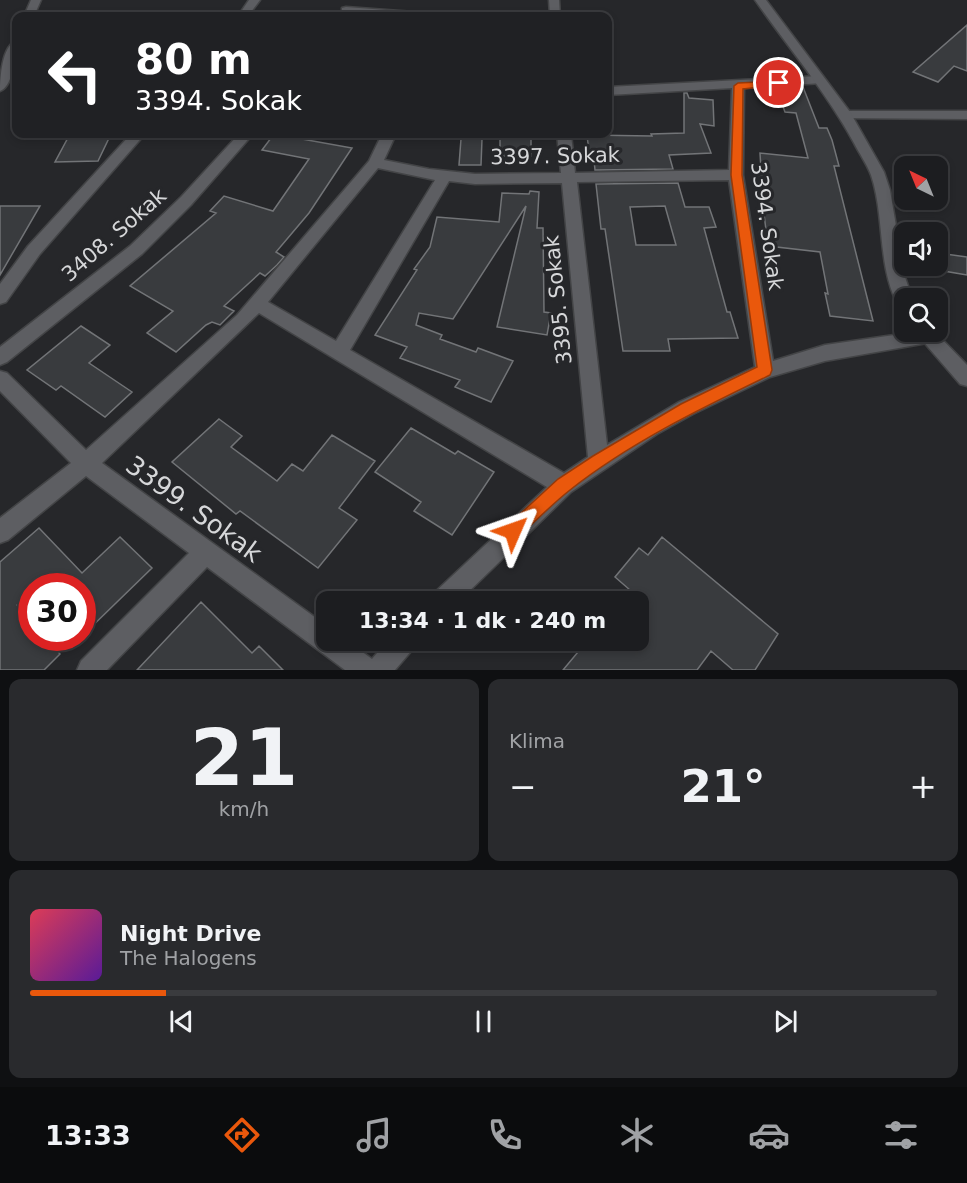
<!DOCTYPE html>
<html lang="tr">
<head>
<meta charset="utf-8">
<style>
	:root { --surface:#1c1d20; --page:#292a2d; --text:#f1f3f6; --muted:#a0a2a5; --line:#3a3b3e; --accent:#ea580c }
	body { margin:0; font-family:"DejaVu Sans",sans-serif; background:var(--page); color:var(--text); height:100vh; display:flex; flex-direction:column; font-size:22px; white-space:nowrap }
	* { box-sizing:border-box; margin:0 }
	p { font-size:20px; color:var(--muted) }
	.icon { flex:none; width:33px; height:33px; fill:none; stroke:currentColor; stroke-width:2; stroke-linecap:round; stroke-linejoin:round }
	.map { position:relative; height:670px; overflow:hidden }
	.drawer { display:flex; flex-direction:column; gap:9px; padding:9px; background:#0f1012; flex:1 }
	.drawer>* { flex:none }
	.hud { position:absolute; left:12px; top:12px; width:600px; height:126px; border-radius:12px; box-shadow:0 3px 9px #0003,0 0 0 2px var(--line); background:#202124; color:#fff; overflow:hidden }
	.needle { width:39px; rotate:317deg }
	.tools { position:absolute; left:894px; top:156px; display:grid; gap:12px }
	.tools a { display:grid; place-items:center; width:54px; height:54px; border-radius:12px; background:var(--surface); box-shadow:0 3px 9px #0003,0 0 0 2px var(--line); font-size:30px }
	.speed { position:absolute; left:18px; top:573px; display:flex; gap:12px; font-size:30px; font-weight:700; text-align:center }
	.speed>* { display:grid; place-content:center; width:78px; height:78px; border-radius:50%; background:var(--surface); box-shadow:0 3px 9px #0003,0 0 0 2px var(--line); line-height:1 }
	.speed .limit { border:9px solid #d22; background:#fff; color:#111 }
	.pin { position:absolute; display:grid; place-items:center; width:51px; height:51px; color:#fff; margin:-26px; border:3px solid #fff; border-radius:50%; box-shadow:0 2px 6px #0007 }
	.me { position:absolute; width:66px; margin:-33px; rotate:47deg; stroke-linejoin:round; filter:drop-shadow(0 0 4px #0008) }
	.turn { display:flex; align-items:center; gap:21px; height:126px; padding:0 24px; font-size:27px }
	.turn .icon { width:78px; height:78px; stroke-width:2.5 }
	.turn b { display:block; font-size:42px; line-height:51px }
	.big { font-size:45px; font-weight:600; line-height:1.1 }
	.drawer .tile { flex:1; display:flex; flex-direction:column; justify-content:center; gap:9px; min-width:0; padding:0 21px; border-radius:12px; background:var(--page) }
	.drawer .dial { align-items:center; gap:0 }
	.dial b { font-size:78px; line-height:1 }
	.song { display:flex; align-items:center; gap:18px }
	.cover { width:72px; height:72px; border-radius:9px; background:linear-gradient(135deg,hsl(350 70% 55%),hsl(270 70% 35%)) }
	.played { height:6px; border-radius:3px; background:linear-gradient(90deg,var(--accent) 15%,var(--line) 15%) }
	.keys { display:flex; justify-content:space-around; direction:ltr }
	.heat { display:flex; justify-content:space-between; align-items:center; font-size:33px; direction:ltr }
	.drawer .tiles { flex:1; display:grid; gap:9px; grid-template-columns:1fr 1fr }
	.tile:last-child { grid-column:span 2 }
	.trip { position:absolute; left:316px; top:591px; width:333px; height:60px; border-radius:12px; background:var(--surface); box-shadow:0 3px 9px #0003,0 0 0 2px var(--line); font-weight:600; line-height:60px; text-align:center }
	.tabs { display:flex; height:96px; justify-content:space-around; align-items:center; background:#0b0c0d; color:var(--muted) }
	.tabs .icon { width:42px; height:42px }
	.tabs .selected { color:var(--accent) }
	.tabs b { font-size:27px; color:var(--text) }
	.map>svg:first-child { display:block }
</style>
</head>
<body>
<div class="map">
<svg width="967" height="670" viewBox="0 0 967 670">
	<rect width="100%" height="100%" fill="#26272a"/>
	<path fill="#393b3e" stroke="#727477" stroke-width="1.5" fill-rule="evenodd" d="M967,25v46l-13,-5 -16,16 -25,-10z
		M790,87h13l16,41h8l5,12 7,26h-5l39,155 -43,-5 -5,-23 3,1 -8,-42 -52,-6 -7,-56 -4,-1 -2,-20 6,1 -1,-17 48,5 -12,-45 -11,-1 -7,-19 14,1z
		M684,93h3l2,5 24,2 1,26 -14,-2 11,29 -42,2 4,14 -78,1 -1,-10h-4l-3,-25 65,1 -1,-2 33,-1z
		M70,134h41l-13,27 -43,1z
		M274,134l78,14 -43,65 -33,39 8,5 -7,8 -12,11 -5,-3 -36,33 10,5 -14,14 -8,-3 -6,3 -30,27 -29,-19 26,-22 -43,-25 86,-73 -6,-2 14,-15 49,15 36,-52 -47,-9z
		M500,134h31v22h-31z
		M461,139h21l-1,26h-22z
		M678,183l7,24h24l7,20 -12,1 23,84h3l8,26 -70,1 2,12h-47l-18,-122h-4l-5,-45zM665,206l11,39h-40l-6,-38z
		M530,191l9,1 -2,36h6l1,84 7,1 -4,22 -50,-8 29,-121 -73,113 -34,-6 -3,12 26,10 -2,4 36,13 2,-4 35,13 -22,41 -36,-15 5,-7 -60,-22 7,-11 -32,-12 42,-65 -3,-1 16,-22 7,-30 62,5 3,-29 27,1z
		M0,206h40l-40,69z
		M938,253l29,4v18l-29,-5z
		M81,326l29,19 -21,18 43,29 -27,25 -44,-31 -5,4 -29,-20z
		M219,419l23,17 -11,11 46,34 15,-17 11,7 29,-36 43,26 -36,47 18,12 -39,48 -78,-57 -4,3 -64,-52z
		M411,428l44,26 3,-3 36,21 -42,63 -38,-24 7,-9 -46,-30z
		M39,528l43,45 38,-36 32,31 -70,68v-50h-50v6l-15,13 15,16v17h13l15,16 -16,16h-44v-108z
		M662,537l116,97 -23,36h-22l-22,-19 -14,19h-134l25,-30h51v-38h-18l9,-12 -15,-13 24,-29 9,7z
		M201,602l51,51 7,-7 24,24h-146z"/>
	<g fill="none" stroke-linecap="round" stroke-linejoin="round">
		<defs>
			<path id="street" d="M31,0h10l-7,16h-10z
				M249,0h11l-12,16h-10z
				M549,0h10l1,16h-10z
				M346,7l81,6 6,3h-45l-46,-4v-4z
				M16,41c1,12 -3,46 -16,50 0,-13 2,-45 16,-50z
				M819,76l6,4 -2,3 -79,5 -1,87 30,186 52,-16 90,-13h18l3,5 -3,5 -108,19 -55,16 -77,37 -36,20 -86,58 -113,110h-29l4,-8 114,-107 -288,-174 -157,150 225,163v14h19l26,19 16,-19h28l-3,9 -18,21h-50l-138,-103 -100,103h-30l4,-9 108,-108 -103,-77 -78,64 -8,3v-25l71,-55 -71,-72v-20l7,2 79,77 151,-135 132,-154 13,-27h14l-12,26 45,9 46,5 86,-1 -4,-39h14l4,39 154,-3 3,-82 -124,7v-8zM378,168l57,12 -99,161 -68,-39zM729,180l26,187 -76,35 -72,43 -30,-263zM449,181l26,3 87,-1 26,274 -24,16 -214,-123z
				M845,111h122v8l-127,-1 -2,-3 2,-3z
				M131,134h14l-105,120 -34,48 -6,2v-20l28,-38z
				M239,134h14l-62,71 -49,49 -135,108 -7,3v-18l130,-101 51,-49z"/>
			<path id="secondary" d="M755,0h11l84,112 34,60 6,18 14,84 8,24h-8v9l-6,-2c-21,-39 -13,-89 -27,-130 -4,-11 -12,-22 -17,-32 -28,-51 -66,-96 -99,-143z
				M915,332h20l32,33v21l-7,-2z"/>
		</defs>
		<use href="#street" stroke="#434446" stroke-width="3"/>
		<use href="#secondary" stroke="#434446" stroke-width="3"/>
		<use href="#street" fill="#5d5e62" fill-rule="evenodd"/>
		<use href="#secondary" fill="#5d5e62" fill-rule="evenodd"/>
	</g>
	<path fill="#ea580c" stroke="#983908" stroke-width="1.5" d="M779,81h3v4l-39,4 -1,86 30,195 -2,5c-68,33 -139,67 -200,115 -18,14 -34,31 -51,46l-6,3 -5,-3 -3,-5 3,-6 50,-46 35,-23 88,-52 76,-37 -26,-192 3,-89 4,-3z"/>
	<g text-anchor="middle" stroke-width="6" stroke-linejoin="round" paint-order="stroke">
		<g font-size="21" fill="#d6d7d9" stroke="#26272a">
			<text transform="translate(555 156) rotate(-1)" y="7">3397. Sokak</text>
			<text transform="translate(767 226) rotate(82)" y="7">3394. Sokak</text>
			<text transform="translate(114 235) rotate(-41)" y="7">3408. Sokak</text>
			<text transform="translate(558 300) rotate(-96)" y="7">3395. Sokak</text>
		</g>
		<g font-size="26" fill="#d6d7d9" stroke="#26272a">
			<text transform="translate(194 509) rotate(36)" y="9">3399. Sokak</text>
		</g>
	</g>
</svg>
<div class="tools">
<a><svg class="needle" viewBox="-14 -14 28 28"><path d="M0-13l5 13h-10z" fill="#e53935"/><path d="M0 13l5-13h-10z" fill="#a0a2a5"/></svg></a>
<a><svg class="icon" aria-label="sound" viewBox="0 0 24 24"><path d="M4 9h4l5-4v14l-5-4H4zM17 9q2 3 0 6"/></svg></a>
<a><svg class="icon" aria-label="search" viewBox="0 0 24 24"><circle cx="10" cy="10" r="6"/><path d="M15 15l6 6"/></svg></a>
</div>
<div class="speed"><div class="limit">30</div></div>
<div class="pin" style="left:779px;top:83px;background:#d93025"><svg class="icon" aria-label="arrive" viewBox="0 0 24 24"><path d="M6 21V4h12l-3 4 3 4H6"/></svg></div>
<svg class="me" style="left:513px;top:531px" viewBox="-20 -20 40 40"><path d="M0-17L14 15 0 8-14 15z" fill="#ea580c" stroke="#fff" stroke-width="4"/></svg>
<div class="trip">13:34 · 1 dk · 240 m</div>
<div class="hud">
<div class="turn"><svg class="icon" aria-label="left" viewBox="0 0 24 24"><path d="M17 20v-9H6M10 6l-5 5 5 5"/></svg><div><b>80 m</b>3394. Sokak</div></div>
</div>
</div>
<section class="drawer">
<div class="tiles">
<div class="tile dial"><b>21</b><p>km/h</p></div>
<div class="tile"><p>Klima</p>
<div class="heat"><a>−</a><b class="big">21°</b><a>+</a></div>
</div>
<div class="tile">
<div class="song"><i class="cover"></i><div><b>Night Drive</b><p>The Halogens</p></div></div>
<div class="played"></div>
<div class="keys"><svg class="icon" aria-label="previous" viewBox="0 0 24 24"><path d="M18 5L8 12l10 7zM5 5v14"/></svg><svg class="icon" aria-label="pause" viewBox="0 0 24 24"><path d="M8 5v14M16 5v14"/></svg><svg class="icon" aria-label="next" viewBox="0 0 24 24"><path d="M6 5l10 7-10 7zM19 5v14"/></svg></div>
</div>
</div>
</section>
<nav class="tabs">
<b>13:33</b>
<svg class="icon selected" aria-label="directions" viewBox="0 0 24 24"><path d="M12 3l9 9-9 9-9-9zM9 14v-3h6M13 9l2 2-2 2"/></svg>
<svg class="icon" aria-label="music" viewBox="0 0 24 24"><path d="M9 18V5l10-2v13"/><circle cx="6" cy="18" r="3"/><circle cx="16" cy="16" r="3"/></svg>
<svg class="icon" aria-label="phone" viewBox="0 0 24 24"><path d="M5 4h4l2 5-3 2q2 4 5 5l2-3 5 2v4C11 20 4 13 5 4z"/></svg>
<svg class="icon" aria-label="climate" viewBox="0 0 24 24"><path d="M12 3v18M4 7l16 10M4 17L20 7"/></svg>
<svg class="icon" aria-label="car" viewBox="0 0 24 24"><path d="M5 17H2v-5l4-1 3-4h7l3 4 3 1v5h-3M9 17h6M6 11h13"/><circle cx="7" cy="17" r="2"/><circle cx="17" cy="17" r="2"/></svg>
<svg class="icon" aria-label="filters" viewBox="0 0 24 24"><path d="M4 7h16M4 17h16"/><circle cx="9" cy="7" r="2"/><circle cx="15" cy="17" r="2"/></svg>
</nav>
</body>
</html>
